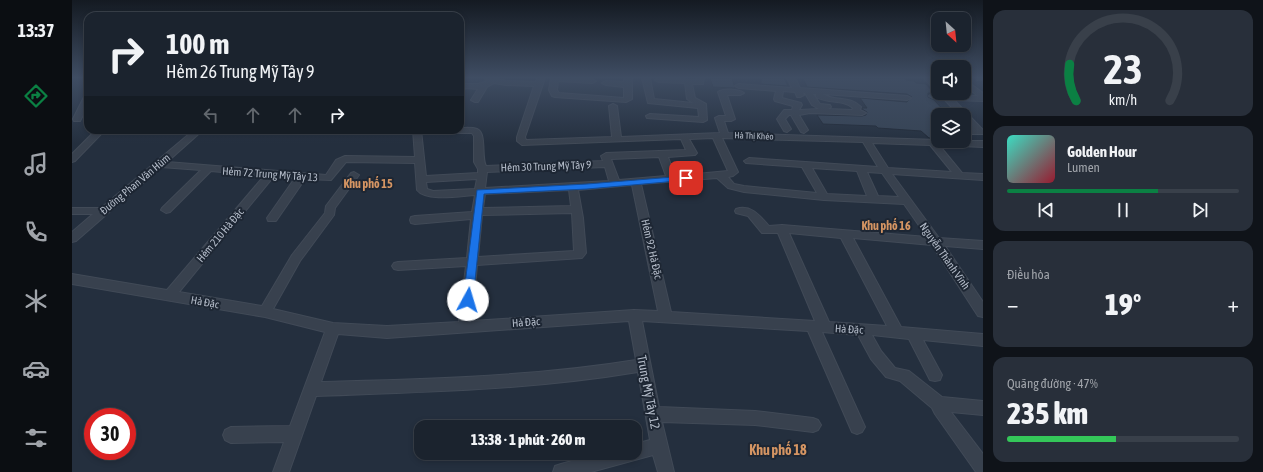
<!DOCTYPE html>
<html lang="vi">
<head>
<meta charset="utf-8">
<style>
	:root { --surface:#1b232e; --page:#282f3a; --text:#f1f3f6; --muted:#a0a4aa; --line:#39404a; --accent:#0b8043 }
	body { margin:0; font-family:"Asap Condensed",sans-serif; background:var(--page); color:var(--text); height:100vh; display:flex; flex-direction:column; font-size:15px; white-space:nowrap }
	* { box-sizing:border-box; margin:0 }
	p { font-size:13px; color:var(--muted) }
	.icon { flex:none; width:22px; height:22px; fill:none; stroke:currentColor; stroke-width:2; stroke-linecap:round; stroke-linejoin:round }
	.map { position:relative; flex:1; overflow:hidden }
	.sheet { display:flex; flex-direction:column; gap:10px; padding:10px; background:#0f1319; width:280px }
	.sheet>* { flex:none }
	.top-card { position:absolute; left:12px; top:12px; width:380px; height:122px; border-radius:12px; box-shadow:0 2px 6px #0003,0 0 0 1px var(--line); background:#1b232e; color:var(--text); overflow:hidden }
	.needle { width:26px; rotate:153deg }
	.tools { position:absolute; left:859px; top:12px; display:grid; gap:8px }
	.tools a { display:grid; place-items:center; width:40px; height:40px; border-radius:8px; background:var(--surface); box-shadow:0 2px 6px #0003,0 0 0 1px var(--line); font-size:20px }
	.speed { position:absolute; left:12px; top:408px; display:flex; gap:8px; font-size:20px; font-weight:700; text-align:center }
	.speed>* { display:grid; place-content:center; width:52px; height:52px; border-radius:50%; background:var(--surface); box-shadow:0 2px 6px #0003,0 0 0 1px var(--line); line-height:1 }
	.speed .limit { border:6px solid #d22; background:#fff; color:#111 }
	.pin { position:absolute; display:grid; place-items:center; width:34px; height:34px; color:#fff; margin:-17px; border-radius:8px; box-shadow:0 2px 6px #0006 }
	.me { position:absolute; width:44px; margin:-22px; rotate:6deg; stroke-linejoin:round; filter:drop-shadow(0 0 3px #0008) }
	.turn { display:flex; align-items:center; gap:14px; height:84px; padding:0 16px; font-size:18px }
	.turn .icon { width:52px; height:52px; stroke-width:2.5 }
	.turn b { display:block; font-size:28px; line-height:34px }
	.lanes { display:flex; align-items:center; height:38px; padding:0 16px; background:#0003; justify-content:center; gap:20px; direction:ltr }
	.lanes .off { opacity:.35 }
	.big { font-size:30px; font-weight:800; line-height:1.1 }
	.sheet .card { flex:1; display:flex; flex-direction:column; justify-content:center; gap:6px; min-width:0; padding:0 14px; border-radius:12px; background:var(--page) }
	.sheet .dial { align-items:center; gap:0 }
	.dial svg { height:104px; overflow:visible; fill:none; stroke:var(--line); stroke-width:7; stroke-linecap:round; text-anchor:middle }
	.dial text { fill:var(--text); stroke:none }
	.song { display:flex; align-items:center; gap:12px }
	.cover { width:48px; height:48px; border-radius:6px; background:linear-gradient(135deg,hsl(170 70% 55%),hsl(350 70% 35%)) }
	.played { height:4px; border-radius:2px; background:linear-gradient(90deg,var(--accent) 65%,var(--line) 65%) }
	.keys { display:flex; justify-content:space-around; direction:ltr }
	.heat { display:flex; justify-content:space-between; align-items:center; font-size:22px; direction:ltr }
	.charge { height:6px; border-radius:3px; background:linear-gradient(90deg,#34c759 47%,var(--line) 0) }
	.trip { position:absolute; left:342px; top:420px; width:228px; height:40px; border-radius:12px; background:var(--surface); box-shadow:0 2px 6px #0003,0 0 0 1px var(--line); font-weight:800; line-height:40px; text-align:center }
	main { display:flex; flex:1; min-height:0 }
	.dock { display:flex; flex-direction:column; width:72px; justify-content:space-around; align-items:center; background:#0b0e12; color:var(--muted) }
	.dock .icon { width:28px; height:28px }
	.dock .on { color:var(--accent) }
	.dock b { font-size:18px; color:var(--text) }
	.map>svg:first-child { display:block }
</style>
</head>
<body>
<main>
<nav class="dock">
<b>13:37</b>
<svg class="icon on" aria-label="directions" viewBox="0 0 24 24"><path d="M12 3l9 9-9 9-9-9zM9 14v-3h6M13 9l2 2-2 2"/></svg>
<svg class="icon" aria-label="music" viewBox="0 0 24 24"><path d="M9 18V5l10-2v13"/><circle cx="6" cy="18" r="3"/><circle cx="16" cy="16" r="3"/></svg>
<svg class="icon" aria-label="phone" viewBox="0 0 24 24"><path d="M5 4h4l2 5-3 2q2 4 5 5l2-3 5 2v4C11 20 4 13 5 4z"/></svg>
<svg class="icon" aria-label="climate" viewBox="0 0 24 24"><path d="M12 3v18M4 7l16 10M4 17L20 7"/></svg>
<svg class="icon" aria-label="car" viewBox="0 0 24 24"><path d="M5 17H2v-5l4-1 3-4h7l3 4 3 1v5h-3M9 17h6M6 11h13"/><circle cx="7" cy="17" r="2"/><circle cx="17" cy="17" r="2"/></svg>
<svg class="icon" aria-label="filters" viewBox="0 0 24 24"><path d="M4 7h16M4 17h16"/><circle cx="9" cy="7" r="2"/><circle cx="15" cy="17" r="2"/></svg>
</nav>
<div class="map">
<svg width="911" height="472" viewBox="0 0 911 472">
	<rect width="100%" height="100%" fill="#242f3e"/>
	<path fill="#364354" stroke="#1f2835" d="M638,78h22l3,10 -22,-1z
		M689,78h23l4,8 -27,-2z
		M731,78h101l2,2 8,1 2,2 10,1 8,9h-6v4l6,3 14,15h-10v23h-9l-8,-7 -43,-3 -2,-2 -53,-2 -6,-9 45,1 4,-1 1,-3 -5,-3v-1h5l-7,-10 47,4 5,-5 -5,-3 -100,-7z"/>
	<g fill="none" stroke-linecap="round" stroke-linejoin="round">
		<defs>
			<path id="minor" d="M412,78h10l12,3 30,1 1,-4h8l-20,59 1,3 86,-3 -3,-31 4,-2 4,2 4,31 99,-4 -5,-15 4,-2h7l-8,-24c5,-4 21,-3 26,1l-4,2h-13l8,24 -4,2h-7l4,12 210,7v1h45v6l-44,-2 23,28 21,1v6l-91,-6 47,64 44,3v8l-38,-3 38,56v15l-5,-1 -46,-71 -79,-7 48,89 82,7v12l-60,-6 19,35 -2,5 -5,1 -5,-1 -21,-41 -37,-4 9,16 14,17 14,3 33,26 41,4v14l-32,-3 32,42v18h-7l-41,-58 -3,-6 -32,-27 -14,-4 -15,-18 -13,-24 -36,-3 43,95 -3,5 -5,2 -5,-2 -44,-101 -166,-10 17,86 96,4 58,7 5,2 3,5 -3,5 -5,2 -58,-7 -93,-3 12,50h-16l-5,-17 -62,17h-38l2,-6 6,-2 40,-11h34v-9l15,-4 -12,-68c-107,18 -214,20 -322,24l-27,76h-16l11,-30 -53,1 -6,-3 -2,-5 2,-5 6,-3 59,-1 35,-94 -60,-15 -193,-33v-10l95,16 97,-114 -53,-5 -41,41 -4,1 -5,-3 1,-2 39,-38 -40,-3 -85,74 -4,1v-10l21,-18h-21v-6h29l93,-78h9l-36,32 159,13 10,-15 9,-4 70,1 -2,-27h8l5,46 52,-3v-4l-4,-7v-26l-2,-3h-18l-4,-3h10v-2c5,0 12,-1 17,1 10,4 4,28 9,37l117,-5 -2,-5 5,-3 80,-3 -5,-11 -159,6 -5,-4v-4l17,-51 -28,-1 -12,-2 -7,4 -9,15h-3l-4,-2 7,-11 -13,-1 -2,4h-3v-8h18l10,-3zM641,138l15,33 -53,5 -7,-19 27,-2 2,-2 -8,-14zM650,138l141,4 15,25 -129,-9 -5,3 2,2 56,4 15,26 -73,-7 -10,-2 -6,-7 5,-1 5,-4zM800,143l58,2 22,27 -64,-4zM587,157l7,19 -47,4 -8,-21zM274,162l69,1 2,27c9,12 43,6 58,5l-3,17 -57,4 -4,1 -1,3 1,3 4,1 56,-5 -4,39 -69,4 -4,1 -2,3 2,3 4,1 68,-4 -7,56 -72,4 -54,-3 -60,-14 27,-48 34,-46 1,-7 24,-33 -5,-3 -3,1 -25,33 -1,7 -33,42 -30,51 -83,-14 95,-116 21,2 -28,40 1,3h8l29,-42 26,1zM533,167l4,14 -124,7 2,-16zM740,168l45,3 10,25 -40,-2zM795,172l15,1 17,24 -21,-1zM645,178l11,10 16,4 80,8 80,4 23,33 -145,-12 -13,1c-9,-10 -18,-22 -33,-17l-1,2 1,2 12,3 14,17h16l37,88 -144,-9 -30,-128zM405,179l-2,10 -42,2 -6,-2 -1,-7zM560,185l26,126 -24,-1 -162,11 5,-56 105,-7 4,-5 -3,-35 -5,-28zM497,190l2,16 -88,2 2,-14zM500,213l2,38 -96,6 4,-42zM717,233l52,5 46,88 -58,-4zM557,321l7,39c-105,17 -210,19 -315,22l17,-48 49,4z
				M479,78l41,1 4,2 -4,2 -34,-2 -1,9 2,3 65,5v-11l-18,-2 -4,-2 4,-2 18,1v-4h8v21l-6,3 -71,-5 -3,-1 -3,-6z
				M570,78h8l4,21 39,4 -6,-4 -2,-16 -26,-1 -4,-2 4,-2 37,2v-2h8l-1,6h-11l3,14 11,6 1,16 -4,2 -56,-4 -1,-2 4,-2 49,3 -1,-9 -50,-5z
				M715,78h8l5,10 107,8 4,2 -4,2 -84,-6c12,8 27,1 38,13l-1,3 6,3 -4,2 -52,-2 -11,2 9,15 -4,3 -3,-1 -10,-17h-2l-4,4 6,10 -4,3 -3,-1 -7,-12 7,-9h8l1,-4 -18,-5 -1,-2 2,-8 -37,-3 -4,-2 4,-2 53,4zM711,91l12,1 2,5h3l4,-2 -1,-2h2l7,12 7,4 -20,1 3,-5 -1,-2 -19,-5zM741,94h3v3c12,7 27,2 37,11l-1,2 -24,-1 3,-2 -1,-2 -10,-1z
				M852,78h8l6,6v6h-3z
				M904,78h7v2h-6z
				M892,79l19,14v8l-29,-1 29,30v4h-19v-6l8,1 -8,-9v-5h-5l-15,-16 -11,-1 -4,-2c4,-3 16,-4 20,-1l29,1 -14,-11z
				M13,95h3v10l-8,16h-6l-1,-2z
				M24,130h9l-30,31 -3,1v-8z"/>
		</defs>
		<use href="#minor" stroke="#414a57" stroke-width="2"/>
		<use href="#minor" fill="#38414e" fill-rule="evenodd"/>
	</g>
	<linearGradient id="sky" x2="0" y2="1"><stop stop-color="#141a22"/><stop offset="0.54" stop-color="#3f4d63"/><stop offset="1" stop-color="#3f4d63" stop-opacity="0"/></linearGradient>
	<rect width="911" height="144" fill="url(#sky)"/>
	<path fill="#1a73e8" stroke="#114b97" d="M614,176l4,2 -1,2 -102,9 -103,5 -11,106 -1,3h-8l-1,-3 14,-110 110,-6z"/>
	<g text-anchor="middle" stroke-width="4" stroke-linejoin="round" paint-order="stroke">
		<g font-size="9" fill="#b4bcc9" stroke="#1d2633">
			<text transform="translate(682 136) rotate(2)" y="3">Hà Thị Khéo</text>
		</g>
		<g font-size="11" fill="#b4bcc9" stroke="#1d2633">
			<text transform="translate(474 166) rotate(-2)" y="4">Hẻm 30 Trung Mỹ Tây 9</text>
			<text transform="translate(198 174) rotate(4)" y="4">Hẻm 72 Trung Mỹ Tây 13</text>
			<text transform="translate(63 184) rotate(-40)" y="4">Đường Phan Văn Hùm</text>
			<text transform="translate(148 235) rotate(-50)" y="4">Hẻm 210 Hà Đặc</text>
			<text transform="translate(580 249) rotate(77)" y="4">Hẻm 92 Hà Đặc</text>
			<text transform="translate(873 256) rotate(55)" y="4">Nguyễn Thành Vĩnh</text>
			<text transform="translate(133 302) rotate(10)" y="4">Hà Đặc</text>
			<text transform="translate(454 322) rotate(-4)" y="4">Hà Đặc</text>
			<text transform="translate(777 329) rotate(3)" y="4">Hà Đặc</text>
		</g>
		<g font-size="12" font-weight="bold" fill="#d59563" stroke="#1d2633">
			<text x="296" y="188">Khu phố 15</text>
			<text x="814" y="230">Khu phố 16</text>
		</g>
		<g font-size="13" fill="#b4bcc9" stroke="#1d2633">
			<text transform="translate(577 392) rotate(79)" y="5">Trung Mỹ Tây 12</text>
		</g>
		<g font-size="14" font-weight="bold" fill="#d59563" stroke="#1d2633">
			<text x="706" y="455">Khu phố 18</text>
		</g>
	</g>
</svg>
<div class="tools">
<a><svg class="needle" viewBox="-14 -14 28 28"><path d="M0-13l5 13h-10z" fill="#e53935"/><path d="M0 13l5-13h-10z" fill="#a0a4aa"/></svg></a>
<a><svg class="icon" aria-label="sound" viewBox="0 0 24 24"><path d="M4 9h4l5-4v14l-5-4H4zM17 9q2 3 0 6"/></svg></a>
<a><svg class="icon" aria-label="layers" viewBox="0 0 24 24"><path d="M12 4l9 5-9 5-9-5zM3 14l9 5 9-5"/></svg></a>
</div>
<div class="speed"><div class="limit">30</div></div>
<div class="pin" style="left:614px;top:178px;background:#d93025"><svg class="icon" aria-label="arrive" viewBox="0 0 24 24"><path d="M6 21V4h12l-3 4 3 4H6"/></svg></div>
<svg class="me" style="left:396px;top:300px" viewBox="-20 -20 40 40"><circle r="19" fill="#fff"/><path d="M0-13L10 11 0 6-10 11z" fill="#1a73e8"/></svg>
<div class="trip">13:38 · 1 phút · 260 m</div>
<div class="top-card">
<div class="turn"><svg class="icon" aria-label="right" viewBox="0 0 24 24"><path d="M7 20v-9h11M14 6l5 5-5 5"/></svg><div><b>100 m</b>Hẻm 26 Trung Mỹ Tây 9</div></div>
<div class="lanes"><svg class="icon off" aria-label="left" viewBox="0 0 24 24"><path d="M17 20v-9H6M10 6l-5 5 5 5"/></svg><svg class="icon off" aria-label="ahead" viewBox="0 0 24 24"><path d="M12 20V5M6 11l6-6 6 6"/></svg><svg class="icon off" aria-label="ahead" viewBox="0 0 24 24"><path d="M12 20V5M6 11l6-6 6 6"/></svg><svg class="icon" aria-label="right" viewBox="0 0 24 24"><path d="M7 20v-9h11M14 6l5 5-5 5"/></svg></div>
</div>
</div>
<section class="sheet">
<div class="card dial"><svg viewBox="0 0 100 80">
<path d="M14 69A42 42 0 1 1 86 69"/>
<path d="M14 69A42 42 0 0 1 9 41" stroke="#0b8043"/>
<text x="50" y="56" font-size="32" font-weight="700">23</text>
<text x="50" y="72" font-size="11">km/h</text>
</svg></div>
<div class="card">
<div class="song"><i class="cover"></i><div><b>Golden Hour</b><p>Lumen</p></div></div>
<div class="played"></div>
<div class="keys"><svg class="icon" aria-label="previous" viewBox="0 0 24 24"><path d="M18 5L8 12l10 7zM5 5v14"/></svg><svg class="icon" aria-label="pause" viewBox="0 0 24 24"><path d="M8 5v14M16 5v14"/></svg><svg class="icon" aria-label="next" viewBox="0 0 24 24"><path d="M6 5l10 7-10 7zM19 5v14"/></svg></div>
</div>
<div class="card"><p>Điều hòa</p>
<div class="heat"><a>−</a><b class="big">19°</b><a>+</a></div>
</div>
<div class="card"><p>Quãng đường · 47%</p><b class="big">235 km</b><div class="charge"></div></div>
</section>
</main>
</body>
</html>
